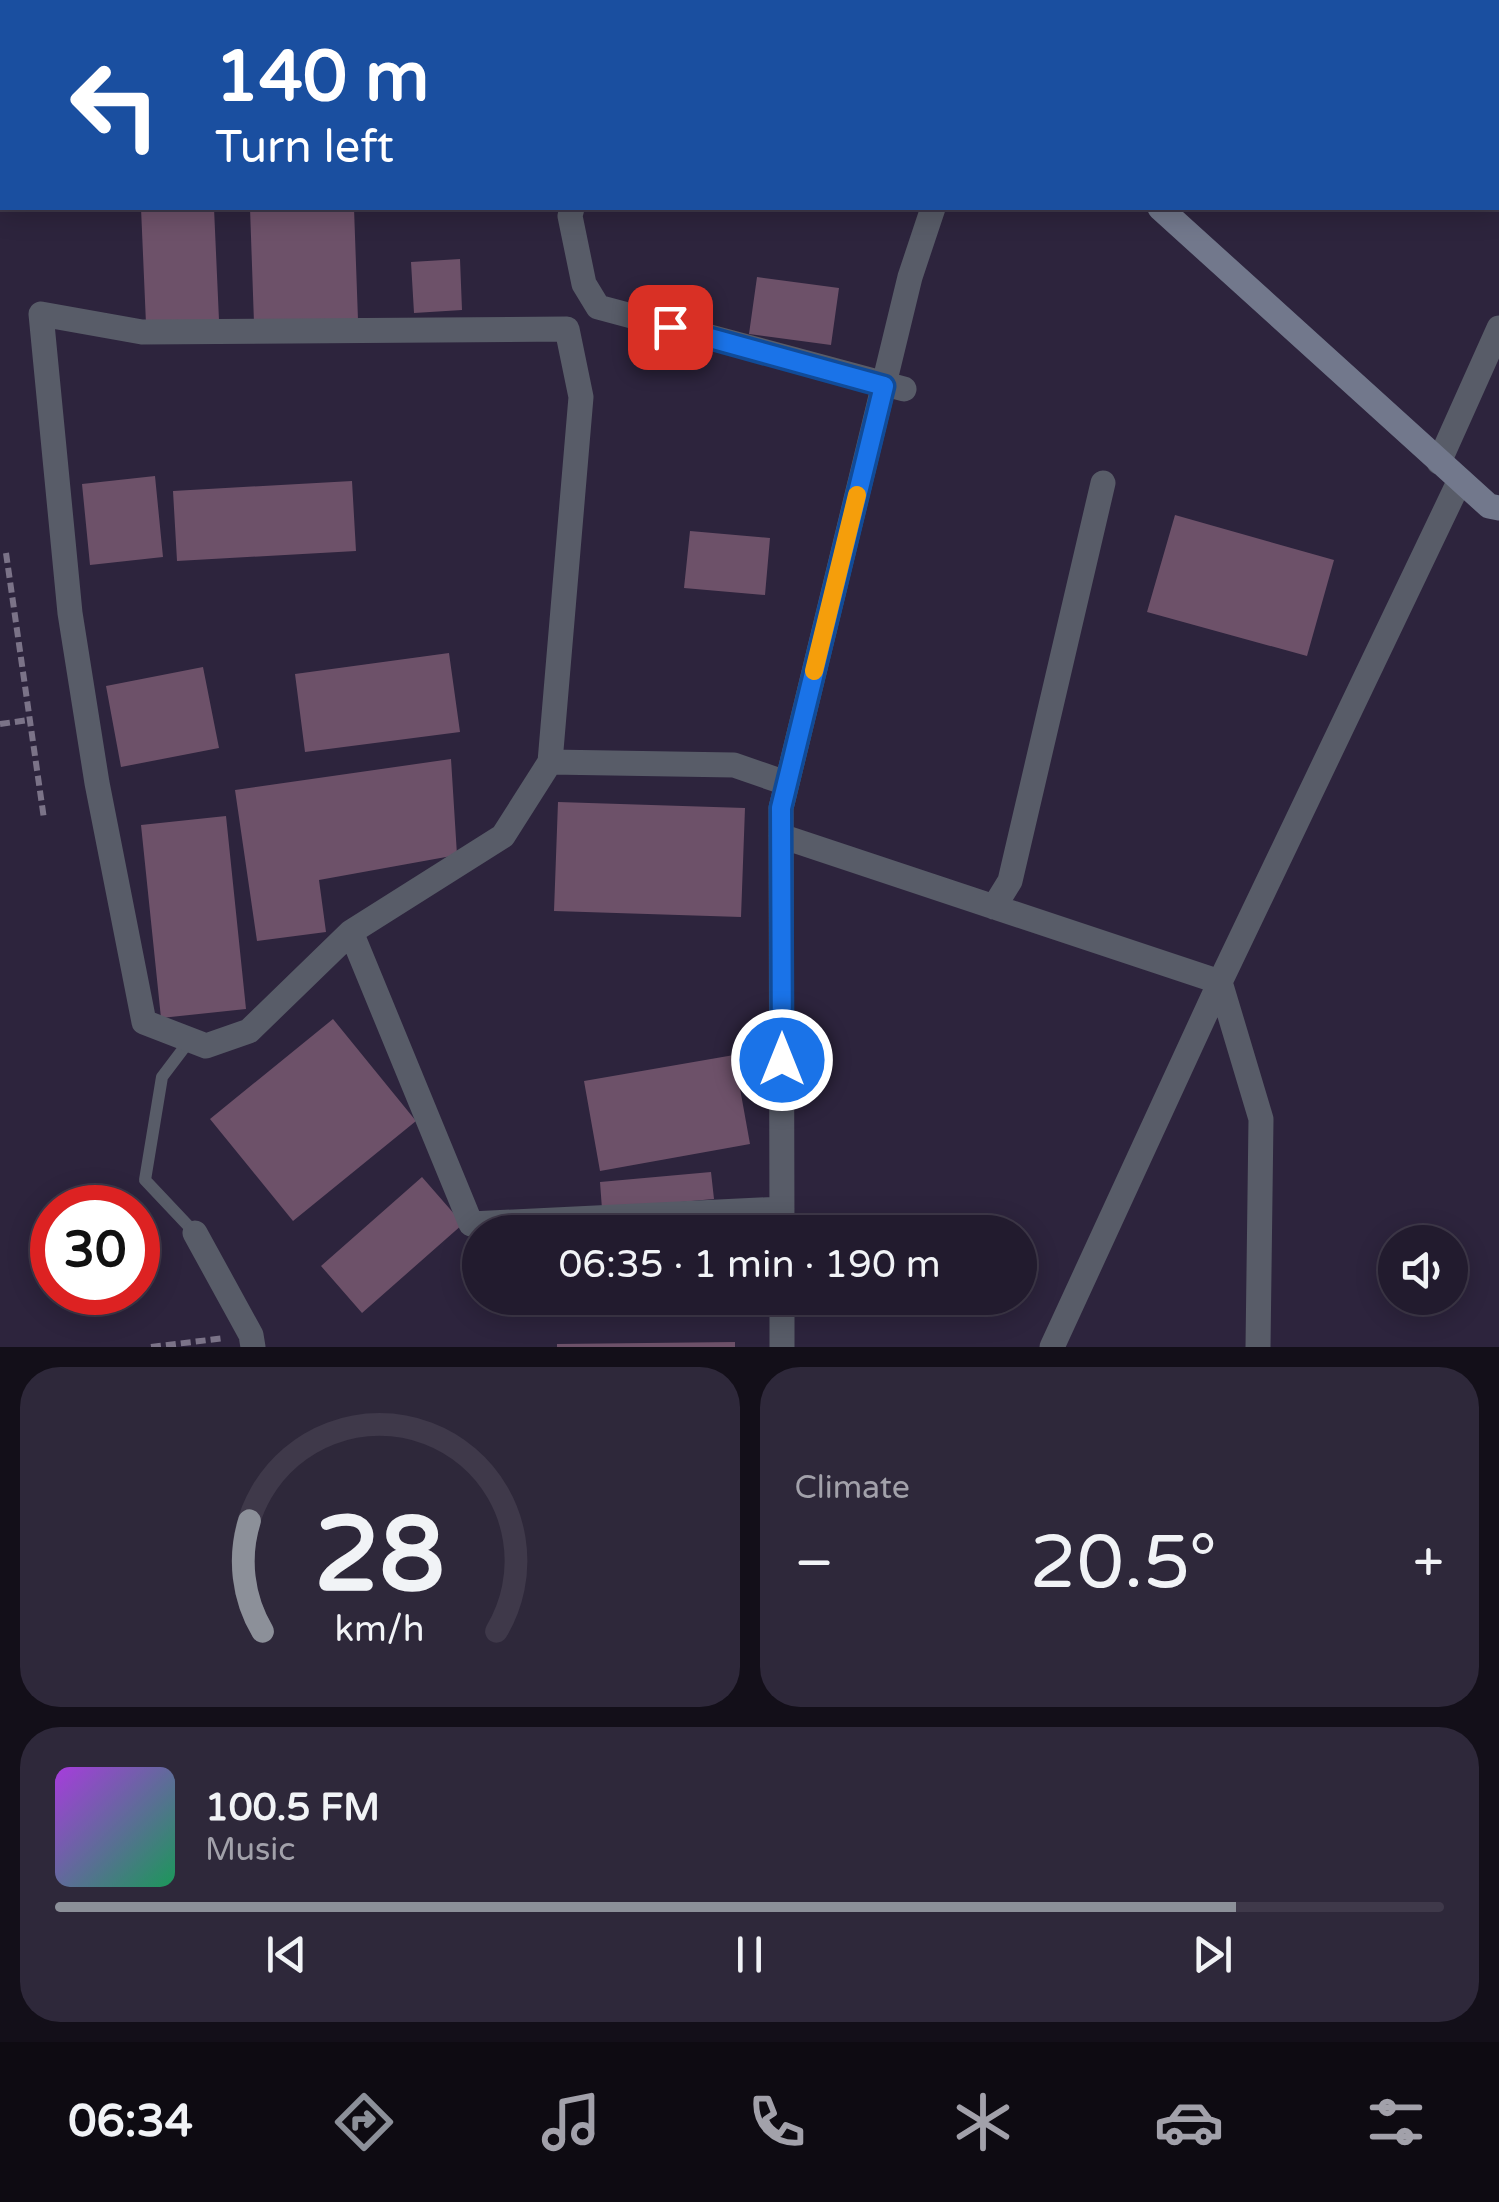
<!DOCTYPE html>
<html lang="en">
<head>
<meta charset="utf-8">
<style>
	:root { --surface:#221b2e; --page:#2e283a; --text:#f1f3f6; --muted:#a2a1aa; --line:#3f394a; --accent:#8c9099 }
	body { margin:0; font-family:"Varela Round",sans-serif; background:var(--page); color:var(--text); height:100vh; display:flex; flex-direction:column; font-size:38px; white-space:nowrap }
	* { box-sizing:border-box; margin:0 }
	p { font-size:32px; color:var(--muted) }
	.icon { flex:none; width:55px; height:55px; fill:none; stroke:currentColor; stroke-width:2; stroke-linecap:round; stroke-linejoin:round }
	.map { position:relative; height:1347px; overflow:hidden }
	.details { display:flex; flex-direction:column; gap:20px; padding:20px; background:#130f19; flex:1 }
	.details>* { flex:none }
	.top-card { position:absolute; left:0px; top:0px; width:1500px; height:210px; box-shadow:0 5px 25px #0003,0 0 0 2px var(--line); background:#1a4fa0; color:#fff; overflow:hidden }
	.tools { position:absolute; left:1378px; top:1225px; display:grid; gap:20px }
	.tools a { display:grid; place-items:center; width:90px; height:90px; border-radius:50%; background:var(--surface); box-shadow:0 5px 25px #0003,0 0 0 2px var(--line); font-size:50px }
	.speed { position:absolute; left:30px; top:1185px; display:flex; gap:20px; font-size:50px; font-weight:700; text-align:center }
	.speed>* { display:grid; place-content:center; width:130px; height:130px; border-radius:50%; background:var(--surface); box-shadow:0 5px 25px #0003,0 0 0 2px var(--line); line-height:1 }
	.speed .limit { border:15px solid #d22; background:#fff; color:#111 }
	.pin { position:absolute; display:grid; place-items:center; width:85px; height:85px; color:#fff; margin:-42px; border-radius:20px; box-shadow:0 5px 15px #0006 }
	.me { position:absolute; width:110px; margin:-55px; rotate:0deg; stroke-linejoin:round; filter:drop-shadow(0 0 8px #0008) }
	.turn { display:flex; align-items:center; gap:35px; height:210px; padding:0 50px; font-size:45px }
	.turn .icon { width:130px; height:130px; stroke-width:2.5 }
	.turn b { display:block; font-size:70px; line-height:85px }
	.big { font-size:75px; font-weight:600; line-height:1.1 }
	.details .widget { flex:1; display:flex; flex-direction:column; justify-content:center; gap:15px; min-width:0; padding:0 35px; border-radius:40px; background:var(--page) }
	.details .dial { align-items:center; gap:0 }
	.dial svg { height:260px; overflow:visible; fill:none; stroke:var(--line); stroke-width:7; stroke-linecap:round; text-anchor:middle }
	.dial text { fill:var(--text); stroke:none }
	.song { display:flex; align-items:center; gap:30px }
	.cover { width:120px; height:120px; border-radius:15px; background:linear-gradient(135deg,hsl(280 70% 55%),hsl(150 70% 35%)) }
	.played { height:10px; border-radius:5px; background:linear-gradient(90deg,var(--accent) 85%,var(--line) 85%) }
	.keys { display:flex; justify-content:space-around; direction:ltr }
	.heat { display:flex; justify-content:space-between; align-items:center; font-size:55px; direction:ltr }
	.details .tiles { flex:1; display:grid; gap:20px; grid-template-columns:1fr 1fr }
	.widget:last-child { grid-column:span 2 }
	.trip { position:absolute; left:462px; top:1215px; width:575px; height:100px; border-radius:50px; background:var(--surface); box-shadow:0 5px 25px #0003,0 0 0 2px var(--line); font-weight:600; line-height:100px; text-align:center }
	.tabs { display:flex; height:160px; justify-content:space-around; align-items:center; background:#0e0b12; color:var(--muted) }
	.tabs .icon { width:70px; height:70px }
	.tabs .on { color:var(--accent) }
	.tabs b { font-size:45px; color:var(--text) }
	.map>svg:first-child { display:block }
</style>
</head>
<body>
<div class="map">
<svg width="1499" height="1347" viewBox="0 0 1499 1347">
	<rect width="100%" height="100%" fill="#2d243d"/>
	<path fill="#6d5169" d="M141,208h73l5,112 -73,4z
		M250,208h104l4,112 -104,3z
		M460,259l2,51 -48,3 -3,-51z
		M757,277l82,11 -8,57 -82,-11z
		M155,476l8,81 -73,8 -8,-81z
		M352,481l4,70 -179,10 -4,-70z
		M1175,515l159,45 -27,96 -160,-44z
		M690,531l80,7 -5,57 -81,-7z
		M449,653l11,79 -155,20 -10,-78z
		M203,667l16,81 -98,19 -15,-81z
		M451,759l6,96 -138,25 7,52 -69,9 -22,-151z
		M558,802l187,6 -4,109 -187,-6z
		M226,816l20,193 -85,9 -20,-193z
		M333,1019l83,102 -123,100 -83,-102z
		M734,1055l16,89 -150,27 -16,-90z
		M711,1172l3,27 -112,10 -2,-27z
		M422,1177l41,47 -101,89 -41,-47z
		M735,1342v5h-178v-3z"/>
	<g fill="none" stroke-linecap="round" stroke-linejoin="round">
		<path stroke="#7b7388" stroke-width="6" stroke-dasharray="10 5" stroke-linecap="butt" d="M6,553l38,266
			M0,724l29,-4
			M151,1347l74,-9"/>
		<path stroke="#585c68" stroke-width="12" d="M190,1040l-28,37 -17,103 50,53"/>
		<path stroke="#585c68" stroke-width="25" d="M1013,2l1,-2
			M1498,138h1
			M572,208l-2,8 14,68 14,23 306,82
			M41,314l101,18 425,-3 14,68 -31,365 -47,74 -152,96 -102,99 -43,15 -62,-24 -47,-239 -27,-170z
			M1439,462l60,-134
			M550,762l184,3 52,18
			M781,836l439,146 41,137 -3,228
			M994,907l16,-26 93,-398
			M351,932l120,292 311,-15
			M782,1232l-1,-424 129,-531 23,-69
			M195,1233l56,102 2,12
			M782,1298v49
			M1052,1347l168,-365 240,-502"/>
		<path stroke="#72788c" stroke-width="25" d="M530,0l2,2
			M1160,208l329,298 10,2"/>
	</g>
	<g fill="none" stroke-linecap="round" stroke-linejoin="round">
		<defs>
			<path id="route" d="M670,327l214,59 -103,422 1,252"/>
		</defs>
		<use href="#route" stroke="#114b97" stroke-width="25"/>
		<use href="#route" stroke="#1a73e8" stroke-width="18"/>
		<path stroke="#f59e0b" stroke-width="18" d="M814,671l43,-176"/>
	</g>
</svg>
<div class="tools">
<a><svg class="icon" aria-label="sound" viewBox="0 0 24 24"><path d="M4 9h4l5-4v14l-5-4H4zM17 9q2 3 0 6"/></svg></a>
</div>
<div class="speed"><div class="limit">30</div></div>
<div class="pin" style="left:670px;top:327px;background:#d93025"><svg class="icon" aria-label="arrive" viewBox="0 0 24 24"><path d="M6 21V4h12l-3 4 3 4H6"/></svg></div>
<svg class="me" style="left:782px;top:1060px" viewBox="-20 -20 40 40"><circle r="17" fill="#1a73e8" stroke="#fff" stroke-width="3"/><path d="M0-11L8 9 0 5-8 9z" fill="#fff"/></svg>
<div class="trip">06:35 · 1 min · 190 m</div>
<div class="top-card">
<div class="turn"><svg class="icon" aria-label="left" viewBox="0 0 24 24"><path d="M17 20v-9H6M10 6l-5 5 5 5"/></svg><div><b>140 m</b>Turn left</div></div>
</div>
</div>
<section class="details">
<div class="tiles">
<div class="widget dial"><svg viewBox="0 0 100 80">
<path d="M14 69A42 42 0 1 1 86 69"/>
<path d="M14 69A42 42 0 0 1 10 35" stroke="#8c9099"/>
<text x="50" y="56" font-size="32" font-weight="700">28</text>
<text x="50" y="72" font-size="11">km/h</text>
</svg></div>
<div class="widget"><p>Climate</p>
<div class="heat"><a>−</a><b class="big">20.5°</b><a>+</a></div>
</div>
<div class="widget">
<div class="song"><i class="cover"></i><div><b>100.5 FM</b><p>Music</p></div></div>
<div class="played"></div>
<div class="keys"><svg class="icon" aria-label="previous" viewBox="0 0 24 24"><path d="M18 5L8 12l10 7zM5 5v14"/></svg><svg class="icon" aria-label="pause" viewBox="0 0 24 24"><path d="M8 5v14M16 5v14"/></svg><svg class="icon" aria-label="next" viewBox="0 0 24 24"><path d="M6 5l10 7-10 7zM19 5v14"/></svg></div>
</div>
</div>
</section>
<nav class="tabs">
<b>06:34</b>
<svg class="icon on" aria-label="directions" viewBox="0 0 24 24"><path d="M12 3l9 9-9 9-9-9zM9 14v-3h6M13 9l2 2-2 2"/></svg>
<svg class="icon" aria-label="music" viewBox="0 0 24 24"><path d="M9 18V5l10-2v13"/><circle cx="6" cy="18" r="3"/><circle cx="16" cy="16" r="3"/></svg>
<svg class="icon" aria-label="phone" viewBox="0 0 24 24"><path d="M5 4h4l2 5-3 2q2 4 5 5l2-3 5 2v4C11 20 4 13 5 4z"/></svg>
<svg class="icon" aria-label="climate" viewBox="0 0 24 24"><path d="M12 3v18M4 7l16 10M4 17L20 7"/></svg>
<svg class="icon" aria-label="car" viewBox="0 0 24 24"><path d="M5 17H2v-5l4-1 3-4h7l3 4 3 1v5h-3M9 17h6M6 11h13"/><circle cx="7" cy="17" r="2"/><circle cx="17" cy="17" r="2"/></svg>
<svg class="icon" aria-label="filters" viewBox="0 0 24 24"><path d="M4 7h16M4 17h16"/><circle cx="9" cy="7" r="2"/><circle cx="15" cy="17" r="2"/></svg>
</nav>
</body>
</html>
